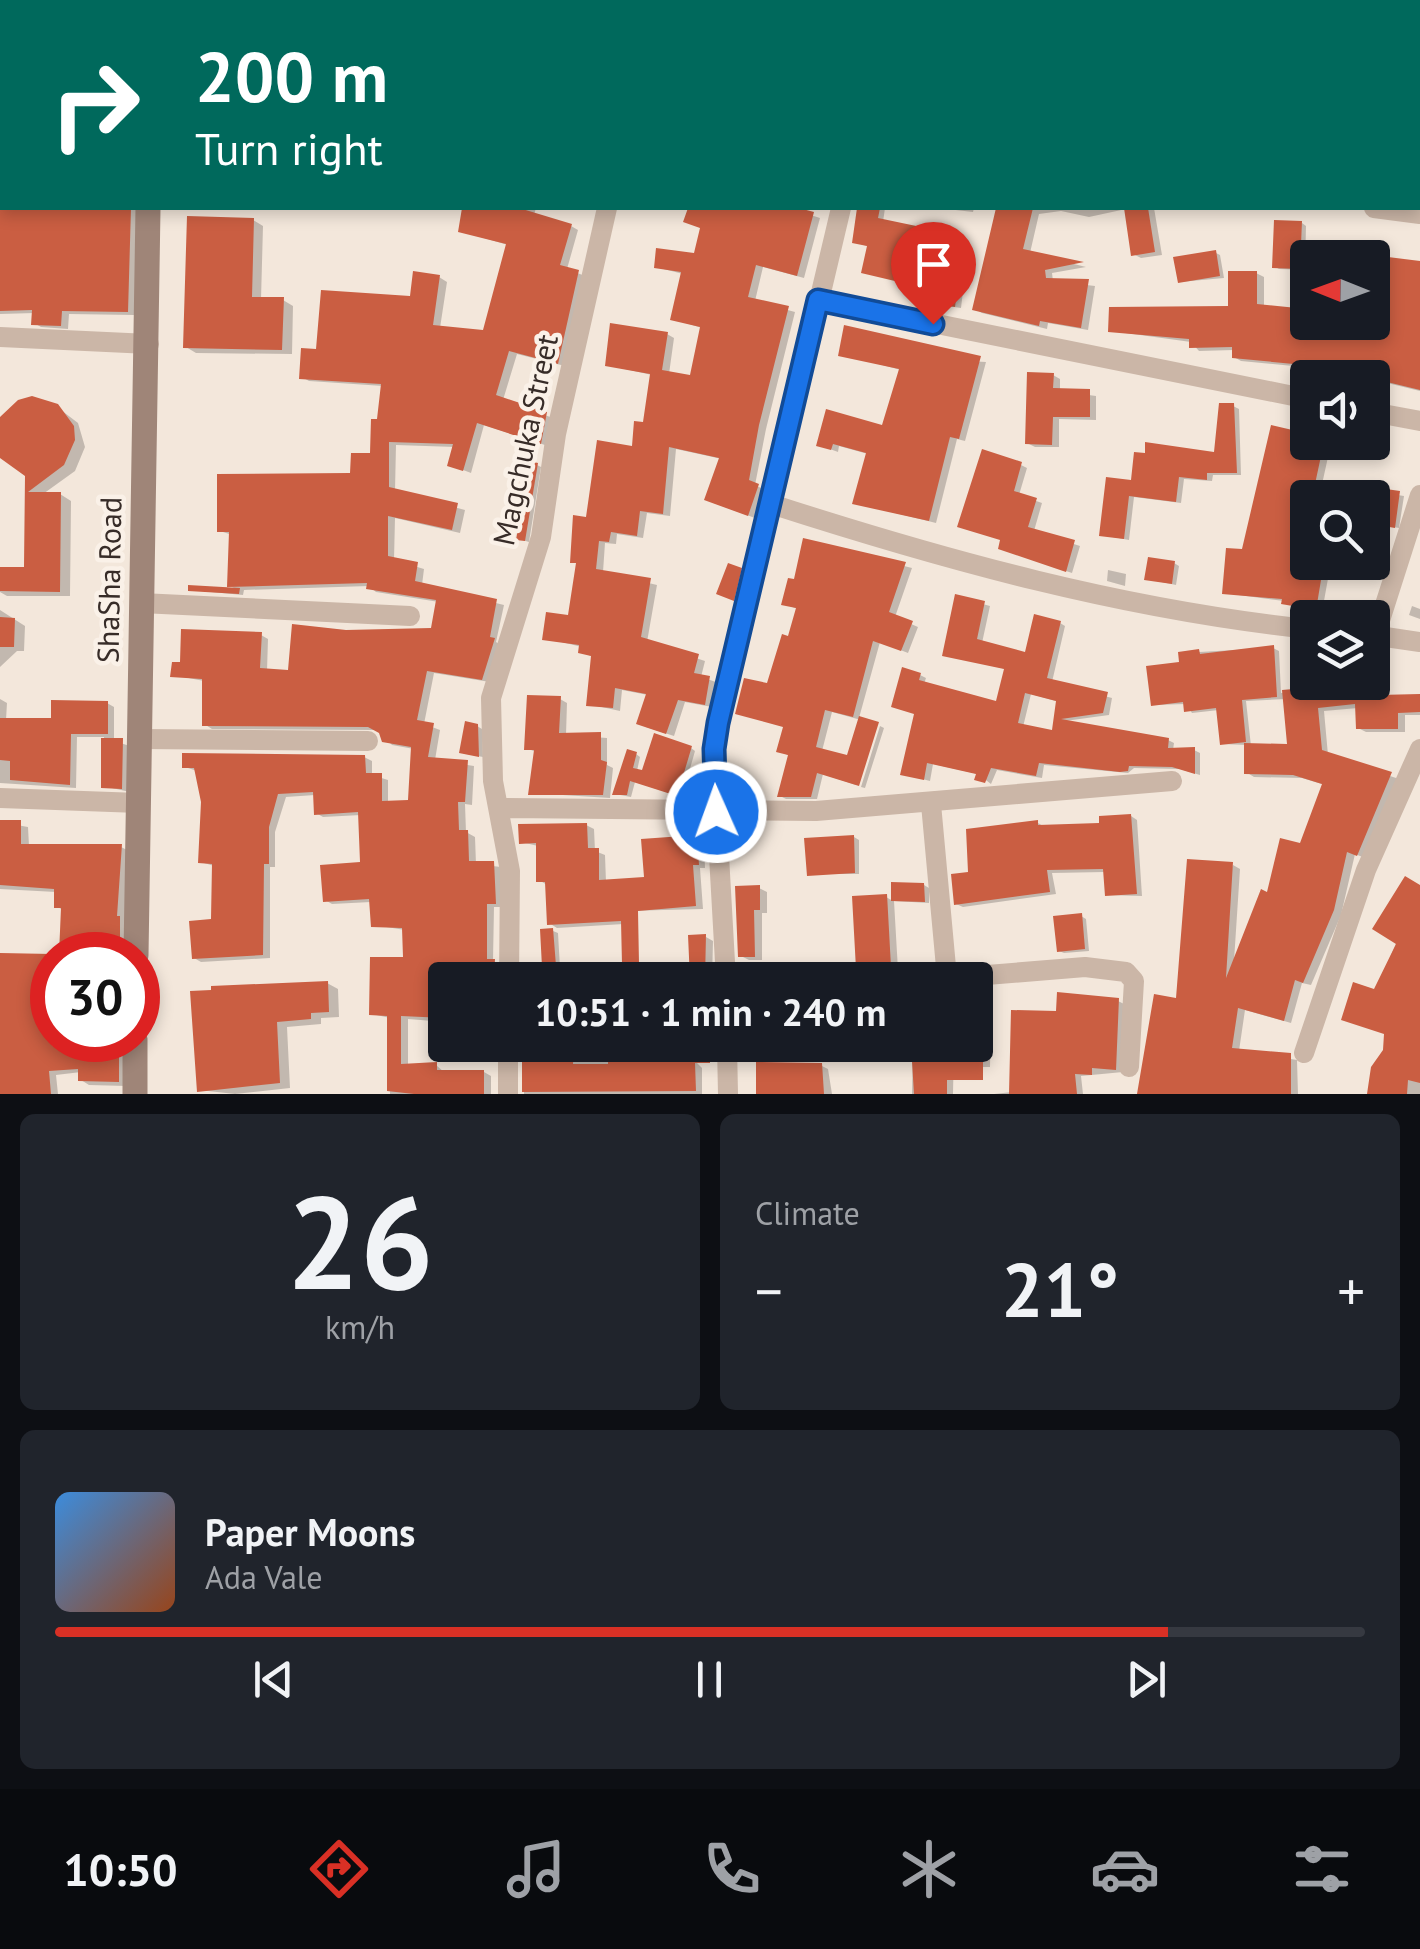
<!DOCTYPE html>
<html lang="en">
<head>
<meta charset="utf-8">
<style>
	:root { --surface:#171b24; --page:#20242c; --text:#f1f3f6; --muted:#9ea1a6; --line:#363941; --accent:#d93025 }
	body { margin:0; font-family:"PT Sans",sans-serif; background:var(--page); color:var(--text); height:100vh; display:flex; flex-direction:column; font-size:38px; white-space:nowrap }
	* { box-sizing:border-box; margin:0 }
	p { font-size:32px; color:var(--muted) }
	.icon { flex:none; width:55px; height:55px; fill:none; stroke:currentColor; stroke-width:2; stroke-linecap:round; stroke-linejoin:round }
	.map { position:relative; height:1094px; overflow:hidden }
	.details { display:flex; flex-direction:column; gap:20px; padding:20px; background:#0d0f14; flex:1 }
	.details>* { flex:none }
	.guide { position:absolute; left:0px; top:0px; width:1420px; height:210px; box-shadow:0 5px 15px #0003; background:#00695c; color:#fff; overflow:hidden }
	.needle { width:65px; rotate:271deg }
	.fabs { position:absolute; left:1290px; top:240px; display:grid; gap:20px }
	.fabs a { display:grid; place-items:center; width:100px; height:100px; border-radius:10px; background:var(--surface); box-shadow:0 5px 15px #0003; font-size:50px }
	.speed { position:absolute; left:30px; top:932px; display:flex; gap:20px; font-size:50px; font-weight:700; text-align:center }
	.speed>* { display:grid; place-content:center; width:130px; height:130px; border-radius:50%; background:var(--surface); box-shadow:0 5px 15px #0003; line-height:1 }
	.speed .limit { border:15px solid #d22; background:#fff; color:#111 }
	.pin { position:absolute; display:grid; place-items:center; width:85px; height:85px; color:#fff; margin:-102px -42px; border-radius:50% 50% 50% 0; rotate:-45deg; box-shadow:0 0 10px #0007 }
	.pin .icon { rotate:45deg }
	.me { position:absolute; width:110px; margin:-55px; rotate:358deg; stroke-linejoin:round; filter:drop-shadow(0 0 8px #0008) }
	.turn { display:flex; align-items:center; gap:35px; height:210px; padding:0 30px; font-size:45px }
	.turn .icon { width:130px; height:130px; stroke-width:2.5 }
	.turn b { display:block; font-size:70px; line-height:85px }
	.big { font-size:75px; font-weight:800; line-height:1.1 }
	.details .card { flex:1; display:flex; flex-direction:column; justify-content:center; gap:15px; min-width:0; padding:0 35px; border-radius:15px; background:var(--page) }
	.details .dial { align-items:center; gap:0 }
	.dial b { font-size:130px; line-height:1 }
	.song { display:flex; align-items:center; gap:30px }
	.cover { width:120px; height:120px; border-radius:15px; background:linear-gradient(135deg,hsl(210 70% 55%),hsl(20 70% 35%)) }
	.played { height:10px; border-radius:5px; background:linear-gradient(90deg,var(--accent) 85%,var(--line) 85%) }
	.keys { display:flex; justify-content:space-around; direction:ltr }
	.heat { display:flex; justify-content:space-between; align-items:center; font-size:55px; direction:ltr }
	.details .tiles { flex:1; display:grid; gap:20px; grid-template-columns:1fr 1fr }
	.card:last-child { grid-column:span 2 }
	.trip { position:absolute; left:428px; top:962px; width:565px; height:100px; border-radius:10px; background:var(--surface); box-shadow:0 5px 15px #0003; font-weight:800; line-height:100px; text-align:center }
	.tabs { display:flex; height:160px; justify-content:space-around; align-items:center; background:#090b0e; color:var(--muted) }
	.tabs .icon { width:70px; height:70px }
	.tabs .active { color:var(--accent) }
	.tabs b { font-size:45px; color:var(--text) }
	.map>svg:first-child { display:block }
</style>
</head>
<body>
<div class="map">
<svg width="1420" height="1094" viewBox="0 0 1420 1094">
	<rect width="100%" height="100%" fill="#f3e7db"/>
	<path fill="#0003" fill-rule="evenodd" d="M26,0h111v2h-111z
		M201,0h99v2z
		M721,0h99l-99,2z
		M1036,0h173l-173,2z
		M1234,0l109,1 42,-1v2z
		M1418,17l2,1v160h-2z
		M0,38h2v40h-2z
		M0,143l2,65h139l-7,107 -65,-1 -1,15 -27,-2 -7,-4 1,-10 -35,1z
		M464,208h72l-2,7 37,11 7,4 -11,39 18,7 -20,90 -48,-12 -14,46 50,18 -5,28 -64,-21 -13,48 -21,-8 5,-18 -59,-2 -1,46 70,19 -5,23 -65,-15 -1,42 30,9 -2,16 82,20 -8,37 5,3 -11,37 -56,-9 -10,51 16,6 -5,30 39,6 -2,39 -7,-1 1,28 9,5 1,27 25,3 1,40h-8l-1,54 8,5v14h-56v42l-37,-3v48l28,-2 8,7h40l7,4v18h-101v-76l-18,-4 33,-54v-30l-31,-5 -3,-23 -39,2 -7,-4 37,-36 -1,-49 -38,2 -7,-4 -1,-18 -29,2 -11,35v35h-5v91l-69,4 -7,-4 19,-36 1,-56 -13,-4 3,-60 -7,-31 -12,-4 179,-10 8,4v14l16,5v24l22,-1 4,-54 -22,-4 -14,-15 -166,-1 -8,-5v-43l-31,-6 88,-40 7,4 -1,32 24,2 55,-41 87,-2 6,-28 -63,-10 -7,-6 -125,4 -1,5 -53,-5h48l-8,-4 2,-51 -12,-4 133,-56 19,-19 11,-70 -74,-5 -7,-4 16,-26 94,-52 27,-22 8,5 -7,46 45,5 23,-88 -48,-14z
		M691,208h98l31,10 -16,60 -41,-11 -8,34 40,11 -29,117 -11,56 10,5 -10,28 -41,-15 8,-44 -46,-10 -6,67 -23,-3 -4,25 -26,-4 -1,10 -11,-1 -2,29 54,13 -10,57 58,19 -4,16 15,5 -4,25 -27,-5 -11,34 -28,-9 2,-32 -26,-5 -2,21 -32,-7 6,-47 -14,-5 2,-5 -37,-9 25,-21 9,-52 -6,-4 15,-41 57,-96 7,-49 -45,-10 60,-31 7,4 -5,36 23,4 10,-50 -29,-9 10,-45 -27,-7 40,-11 7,-27 -17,-8z
		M859,208h26l-2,14 86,20 -8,66 -40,-6 -6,-3 4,-12 -55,-15 6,-25 -15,-5z
		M938,208h36l-1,4z
		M999,208h155l8,47 -21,3 -8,-4 -7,-45 -37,8 -28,-6 -22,3 -9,39 56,14 -34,6 1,8 42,5 -7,44 -40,-7 -1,6 -65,-16 -7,-4z
		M253,220l10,6 -2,74h22l10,6 -1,48 -96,-1 -10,-6z
		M1302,223l4,3 -1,44 -26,-1 -5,-3z
		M1216,253l4,2 4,23 -44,4z
		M1339,253l81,11v127l-86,-21 -93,-9 -7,-4v-7l-35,1 -8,-9 -80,-11 120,-23 25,-35 8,4v30l40,8 -3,20 40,4 31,-17v-64h-33z
		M841,354l145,8 -21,79 -8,-2 -21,84 -81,-20 13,-49 -29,-8 -1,6 -19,-7 64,-17 18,-58z
		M1053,375l7,4v12l36,5v24l-37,-1v28h-24l-8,-4z
		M1233,406l6,3 2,66h-28l-1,6 -28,-2 -3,24 -47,-6 -5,43 -27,-5 31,-53 83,-28z
		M57,407l21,16 7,24 -10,24 -32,23h17l11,7 -1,95h-63l-7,-4v-22h27l1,-95 -28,-27z
		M1273,428l57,20 -11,50h-11v64h23l-9,50 -38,-11 -60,-8 20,-41z
		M537,465l4,2 -12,75 -10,-3z
		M1021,465l6,3 -8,27 23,8 -8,28 46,15 -8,27 -66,-22 -3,-11 -37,-11z
		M1344,487l60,9 -5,32 -27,-5v-25h-30z
		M805,541l107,27 -17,49 23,10 -10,26 -28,-11 -21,76 17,6 -20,61 -33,-11 -6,25h-31l-6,-3 10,-40 -11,-5 6,-24 -47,-14 31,-27 21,-47 8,-30 -14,-5 12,-22zM832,712l29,8 -13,38 -26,-7z
		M1174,563l5,3 -3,19 -29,-6z
		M741,570l4,3 -6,28 -15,-5z
		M1108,570l18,4 -1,12 -18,-5z
		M957,597l33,9 -8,37 45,13 33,-33 5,3 -13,56 60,16 -3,17 -44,6 103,19 6,3 -1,7h21l6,3v22l-20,-6 -46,-1 -6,5 -84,-8 -2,13 -45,-8 -6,14 -13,-10 -45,-10 -3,17 -27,-7 13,-60 -16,-5 20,-34 6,3 -2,6 74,20 8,-35 -61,-14zM1031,694l28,8 -4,31 -32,-6z
		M1412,606l8,3v10l-11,-4z
		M0,610l25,16 -1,25h-7l-17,16z
		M1273,648l6,3 2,42 91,-11v-24l18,6 -4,33h34v18h-15v17h-39l-8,-4v-20l-34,3 4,44 71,24 -34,79 -10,-4 -14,61 -30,70 -9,-2 -11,40 -46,-13 -6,41 58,9 1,34h-156l91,-229 7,4 -6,92 68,-115 23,-61 -23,-7 -48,-1 -8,-5 1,-27 -25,-1 -3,-34 -27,3 -6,-9 -33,1 29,-41 17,-12zM1286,699l4,47h-39l-5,-45z
		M0,699l7,4 -1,17 47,1 54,-18 7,4v34l16,5v46l-27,-6 1,-49h-27l-1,51 -76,-5z
		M560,699l7,4 -1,32 41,3v27l6,3 -3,30 -79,-5 5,-41 -10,-4z
		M477,726l5,3 1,28 -16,-3z
		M880,726l4,2 -19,60 -4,-1z
		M691,748l4,3 -13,46 -47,-15 -4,15 -16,-3 21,-40 4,3 -3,14 7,2z
		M1131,816l6,4 5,76 -35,-1 -2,-23 -53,1 4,21 -93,13 -7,-3 15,-30 67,-51 7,4 57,-2z
		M0,822l28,5 1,19 92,1 8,4 -1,104h-66l1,-45 -7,-4v-14l-56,-3z
		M586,825l8,4 1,22 10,4 1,27 40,-3 50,-41 8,4 1,26h-5l3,41 -78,2 -1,13 -67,4 -8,-5 -2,-38 -8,-5 -1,-34 -17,-4z
		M854,837l5,3v34h-50z
		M924,885l5,3v15l-35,-2 4,69 -31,2 -8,-4 27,-71 7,4z
		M759,888l8,4v21h-5v47h-13l-8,-4z
		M1420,888v206h-51l16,-43 1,-17 -11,-42z
		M1081,916l5,3 3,32 -25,2 -5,-2z
		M553,931l5,2 2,35h-11l-5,-2z
		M706,937l7,4 -1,39h-69v-9h49z
		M0,956l52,1v83h76l-2,46 -37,-1 -8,-5v-8l-25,3 2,19h-58z
		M327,983l11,6 1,28 -18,1v6l-34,3 3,61 -55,6 -36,-4 -6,-96z
		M1118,1001l8,4 -3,67 -42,4 2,18h-89l18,-2 47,-78z
		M975,1013l16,5 -1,49h-8l-9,-22z
		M542,1045h177l-36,4 19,19v26h-178v-30l18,1z
		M913,1045h41l-1,49h-41z
		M822,1066l6,3 4,25h-74z"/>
	<path fill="#ca5e42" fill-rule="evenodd" d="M0,208h131l-3,104 -66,-1 -1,15 -30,-1 1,-15 -32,1z
		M462,208h57l53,16 -12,41 19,5 -21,94 -49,-13 -13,44 51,17 -6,32 -64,-21 -14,48 -16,-5 6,-22 -64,-2v45l69,16 -6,27 -64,-14v40l30,6 -3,19 82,18 -7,38 5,1 -13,42 -55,-9 -10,49 17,3 -6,34 40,3 -3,42h-7l1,28h9l1,31h25l2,43h-9v55h8l-1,20 -49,-2v41l-44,-2v48l36,-2v8h47v24h-70l-27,-3v-75l-18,-1 1,-58h33l-1,-29 -31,-1 -2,-28 -46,3 -3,-37 40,-3 -2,-50 -44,3 -1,-23 -35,2 -9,33v37h-5l-1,91 -71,4 -3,-38 22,-2 1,-55 -14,-1 3,-61 -7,-34h-12v-15l183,2 1,18h16v28l26,-1 3,-53 -29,-5 -3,-9 -11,-6 -166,-1v-47l-32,-2 2,-15h8l1,-33 81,3 -2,36 28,2 4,-46 54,6 85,-2 5,-28 -70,-11 1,-6 -140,4 2,-55h-12v-58l133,-1 1,-20h19l1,-34h6l4,-35 -82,-5 2,-31 15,1 5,-59 89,6 3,-25 27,4 -7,50 50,5 23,-86 -48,-12z
		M688,208h111l15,4 -17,64 -41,-11 -8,32 41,9 -30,119 -10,55 10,4 -11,32 -44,-16 15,-42 -50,-11 -6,67 -23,-3 -3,25 -26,-4 -2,10 -10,-1 -3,28 55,9 -10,59 58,17 -5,19 16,3 -5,29 -27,-5 -12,34 -30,-10 10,-30 -31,-6 -2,20 -27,-2 5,-50 -13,-3 1,-8 -37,-5 4,-28 22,3 8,-52h-6l3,-48 13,2 11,-77 35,6 2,-25 9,1 7,-48 -45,-8 5,-43 58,9 -6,38 28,5 10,-48 -30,-7 11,-48 -27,-4 2,-20 38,5 6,-25 -17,-6z
		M857,208h23l-2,10 86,18 -9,71 -43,-7 4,-14 -55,-13 6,-27 -15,-3z
		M996,208h37l-10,41 61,13 -39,8 1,8 43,1 -8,49 -41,-7 -1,5 -67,-16z
		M1124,208h24l7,44 -24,4z
		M187,216l67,2 -2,79h32l-2,53 -99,-2z
		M1274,220l28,1 -2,48 -28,-1z
		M1216,250l4,26 -42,7 -5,-26z
		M1372,255l48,6v129l-95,-23 -93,-9v-11l-43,1v-9l-81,-7 1,-25 119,-1v-35h29v33l40,4 -3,24 45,5 4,-15h29z
		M844,325l137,31 -22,83 -9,-2 -21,84 -77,-17 14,-51 -33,-9 -2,6 -15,-4 10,-37 56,16 17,-56 -61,-13z
		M1027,372l27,1 -1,15 37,1v28h-37l-1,28 -27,-1z
		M32,396l26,8 16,22 1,14 -11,25 -36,27h33l-1,100 -60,-1v-24h24l1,-91 -25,-18v-41l18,-17z
		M1219,403h15l3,70h-30v7l-28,-3 -3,25 -47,-6 -5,43 -25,-3 7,-59 25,3 3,-28 11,1v-11l69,10z
		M1271,425l30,7 7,10h16l-12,56h-4v64h16l-8,48 -35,-6 1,-5 -60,-5 4,-46 16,1z
		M982,449l40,13 -8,29 23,7 -9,29 47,13 -9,32 -68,-23 2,-9 -43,-13z
		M529,461l9,2 -13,78 -9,-1z
		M1372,487l28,4 -5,37 -23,-4z
		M803,538l103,24 -17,50 24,9 -12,30 -28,-10 -20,76 -28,-7 -9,37 31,8 12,-39 20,6 -20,64 -42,-13 -6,24h-34l11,-42 -12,-3 7,-25 -48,-13 9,-36 23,5 15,-49 6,2 8,-28 -15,-3 7,-27 6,1z
		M1148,557l27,4 -3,23 -28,-4z
		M728,563l14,5 -8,33 -18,-7z
		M188,585l52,3 -1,6 -51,-3z
		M955,594l30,7 -8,38 48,13 9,-38 27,7 -14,57 61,14 -5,21 -42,6 108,19 -1,10 27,-1v27l-23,-7 -43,-1 -1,5 -8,1 -81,-9 -3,13 -45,-8 -6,15 -11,-3 2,-6 -49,-11 -3,17 -24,-5 14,-61 -23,-7 11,-40 19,6 -2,7 77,21 8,-32 -62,-13zM1025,693l31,8 -4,29 -34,-7z
		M0,617l15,1 -1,29h-14z
		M1274,645l3,52 -35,3 4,42 -26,3 -4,-37 -32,4 -1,-10 -32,4 -5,-40 33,-4 -1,-10 21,-3 1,5z
		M1316,682h64l-1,13 41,-1v18l-22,1v16h-42l-1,-25 -37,4 4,42 70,22 -35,84 -10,-4 -13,58 -31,73 -8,-3 -11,41 -46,-13 -6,40 59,5v41h-154l17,-100 22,4 11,-139 46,3 -7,116 35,-89 6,3 13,-54 20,5 22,-59 -29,-9 -49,-1v-31l43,1 -5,-54 34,-3z
		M527,695l34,1 -2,37 42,-1v28l6,2 -4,33h-75l6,-45h-10z
		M51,700l57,1v33h-37l-1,51 -60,-5v-19l-10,-1v-42h51z
		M465,721l13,3 1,33 -20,-4z
		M654,733l38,13 -15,50 -47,-15 -3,14h-15l15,-46 10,3 -4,16 9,2z
		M101,738h22l-1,51 -21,-1z
		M1131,814l6,80 -32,2 -2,-27 -56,1 3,22 -96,13 -3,-31 17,-2 -2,-43 72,-9v5l61,-2v-7z
		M0,820h21v24h101l-5,72h3v39l-61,-1 2,-46h-7v-19l-54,-4z
		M587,823l1,25h11v32l45,-3 -3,-38 56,-4 2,30h-6l3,41 -58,5 1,53h-17l-1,-43 -74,4 -2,-43h-9v-39l-17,1 -1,-20z
		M854,835l1,38 -48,3 -3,-38z
		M1405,876l15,9v198l-12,-3 -1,14h-40l4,-27 12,-17 1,-16 -43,-14 12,-38 21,7 22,-45 -24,-15z
		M891,882l33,1 1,19 -34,-1z
		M760,885v25h-6l1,47h-17l-3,-71z
		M887,894l4,73 -35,2 -4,-73z
		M1082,913l3,36 -28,3 -4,-36z
		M553,928l3,38 -14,1 -2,-38z
		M706,934l-1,46h-15l-2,-45z
		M0,953l52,1v92l67,5v31l-41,-1v-12l-29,2 2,23h-51z
		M328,981l1,31 -18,1v6l-34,3 3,61 -83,9 -7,-101 21,-1v-4z
		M1057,992l62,6 -3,72 -24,-2v7l-17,-1 2,20h-68l2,-84 45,1z
		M540,1045h34l-1,19h35v-19h102v18h-15l1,28 -174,1v-31l17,1z
		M911,1045h72v35h-36v14h-33z
		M756,1062l66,1 2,31h-68z"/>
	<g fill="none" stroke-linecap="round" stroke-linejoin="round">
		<path stroke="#cbb6a7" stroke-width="20" d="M676,2v-2
			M901,2v-2
			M1374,208l46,6
			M818,300l490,99
			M0,337l149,7
			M1372,412l48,9
			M771,504c177,57 351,105 537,125
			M141,603l269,13
			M1372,635l48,7
			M1375,636l45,-141
			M140,739l228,2
			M0,798l139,5
			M931,804l16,174
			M498,808l318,3 356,-30
			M509,980l1,-109 -17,-90 -2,-83 50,-161 15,-103 51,-226
			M726,980l-13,-231 128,-541
			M925,980l160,-13 41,5 8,9 -5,86
			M727,1045l1,49
			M1304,1053l62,-183 54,-121
			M508,1094v-49"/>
		<path stroke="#9f8578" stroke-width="25" d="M151,0v2
			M136,955l12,-747
			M135,1094v-54"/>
	</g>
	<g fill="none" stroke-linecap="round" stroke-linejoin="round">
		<defs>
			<path id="route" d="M716,812l-2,-63 4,-26 100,-423 115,24"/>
		</defs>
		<use href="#route" stroke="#114b97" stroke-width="25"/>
		<use href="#route" stroke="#1a73e8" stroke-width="18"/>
	</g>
	<g text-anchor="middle" stroke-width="9" stroke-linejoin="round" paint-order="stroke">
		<g font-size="30" fill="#372c28" stroke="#faf1e8">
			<text transform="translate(526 440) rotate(-78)" y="10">Magchuka Street</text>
			<text transform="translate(110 580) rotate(-89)" y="10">ShaSha Road</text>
		</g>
	</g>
</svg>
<div class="fabs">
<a><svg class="needle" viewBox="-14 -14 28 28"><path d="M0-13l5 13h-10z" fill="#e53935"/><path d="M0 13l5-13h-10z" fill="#9ea1a6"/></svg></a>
<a><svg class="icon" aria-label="sound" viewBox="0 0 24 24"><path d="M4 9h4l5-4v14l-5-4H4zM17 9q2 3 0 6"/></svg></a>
<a><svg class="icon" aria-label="search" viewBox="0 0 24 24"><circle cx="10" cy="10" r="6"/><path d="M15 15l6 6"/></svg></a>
<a><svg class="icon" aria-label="layers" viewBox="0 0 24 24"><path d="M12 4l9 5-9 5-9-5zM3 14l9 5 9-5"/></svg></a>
</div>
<div class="speed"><div class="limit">30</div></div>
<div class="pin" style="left:933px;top:324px;background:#d93025"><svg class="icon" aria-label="arrive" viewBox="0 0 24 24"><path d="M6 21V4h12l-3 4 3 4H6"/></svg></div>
<svg class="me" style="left:716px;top:812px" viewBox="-20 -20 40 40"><circle r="17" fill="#1a73e8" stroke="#fff" stroke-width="3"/><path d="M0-11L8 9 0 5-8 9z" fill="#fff"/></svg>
<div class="trip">10:51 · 1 min · 240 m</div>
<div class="guide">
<div class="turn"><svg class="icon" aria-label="right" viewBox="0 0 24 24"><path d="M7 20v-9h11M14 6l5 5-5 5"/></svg><div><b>200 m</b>Turn right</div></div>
</div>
</div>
<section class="details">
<div class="tiles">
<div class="card dial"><b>26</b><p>km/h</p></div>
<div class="card"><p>Climate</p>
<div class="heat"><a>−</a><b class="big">21°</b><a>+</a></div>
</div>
<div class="card">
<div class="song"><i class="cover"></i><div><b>Paper Moons</b><p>Ada Vale</p></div></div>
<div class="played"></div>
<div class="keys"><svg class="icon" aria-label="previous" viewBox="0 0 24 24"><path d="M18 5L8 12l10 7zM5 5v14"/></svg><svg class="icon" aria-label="pause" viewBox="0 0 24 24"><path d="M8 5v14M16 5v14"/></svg><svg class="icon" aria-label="next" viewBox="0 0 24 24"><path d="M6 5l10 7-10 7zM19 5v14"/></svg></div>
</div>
</div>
</section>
<nav class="tabs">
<b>10:50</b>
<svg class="icon active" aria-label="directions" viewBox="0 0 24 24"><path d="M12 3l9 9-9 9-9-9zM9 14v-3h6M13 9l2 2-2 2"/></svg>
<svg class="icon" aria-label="music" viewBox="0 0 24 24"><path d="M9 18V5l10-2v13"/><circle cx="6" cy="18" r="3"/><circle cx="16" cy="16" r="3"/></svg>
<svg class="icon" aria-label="phone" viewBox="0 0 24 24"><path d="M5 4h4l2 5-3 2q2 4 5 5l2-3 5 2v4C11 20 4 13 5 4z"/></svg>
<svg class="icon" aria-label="climate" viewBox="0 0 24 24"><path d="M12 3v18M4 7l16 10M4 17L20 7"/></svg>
<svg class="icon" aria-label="car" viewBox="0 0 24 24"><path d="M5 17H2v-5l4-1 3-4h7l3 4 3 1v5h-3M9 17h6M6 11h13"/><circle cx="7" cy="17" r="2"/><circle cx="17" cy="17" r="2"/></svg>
<svg class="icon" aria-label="filters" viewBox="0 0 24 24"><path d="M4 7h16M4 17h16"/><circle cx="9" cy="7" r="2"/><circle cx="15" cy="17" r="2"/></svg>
</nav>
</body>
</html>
